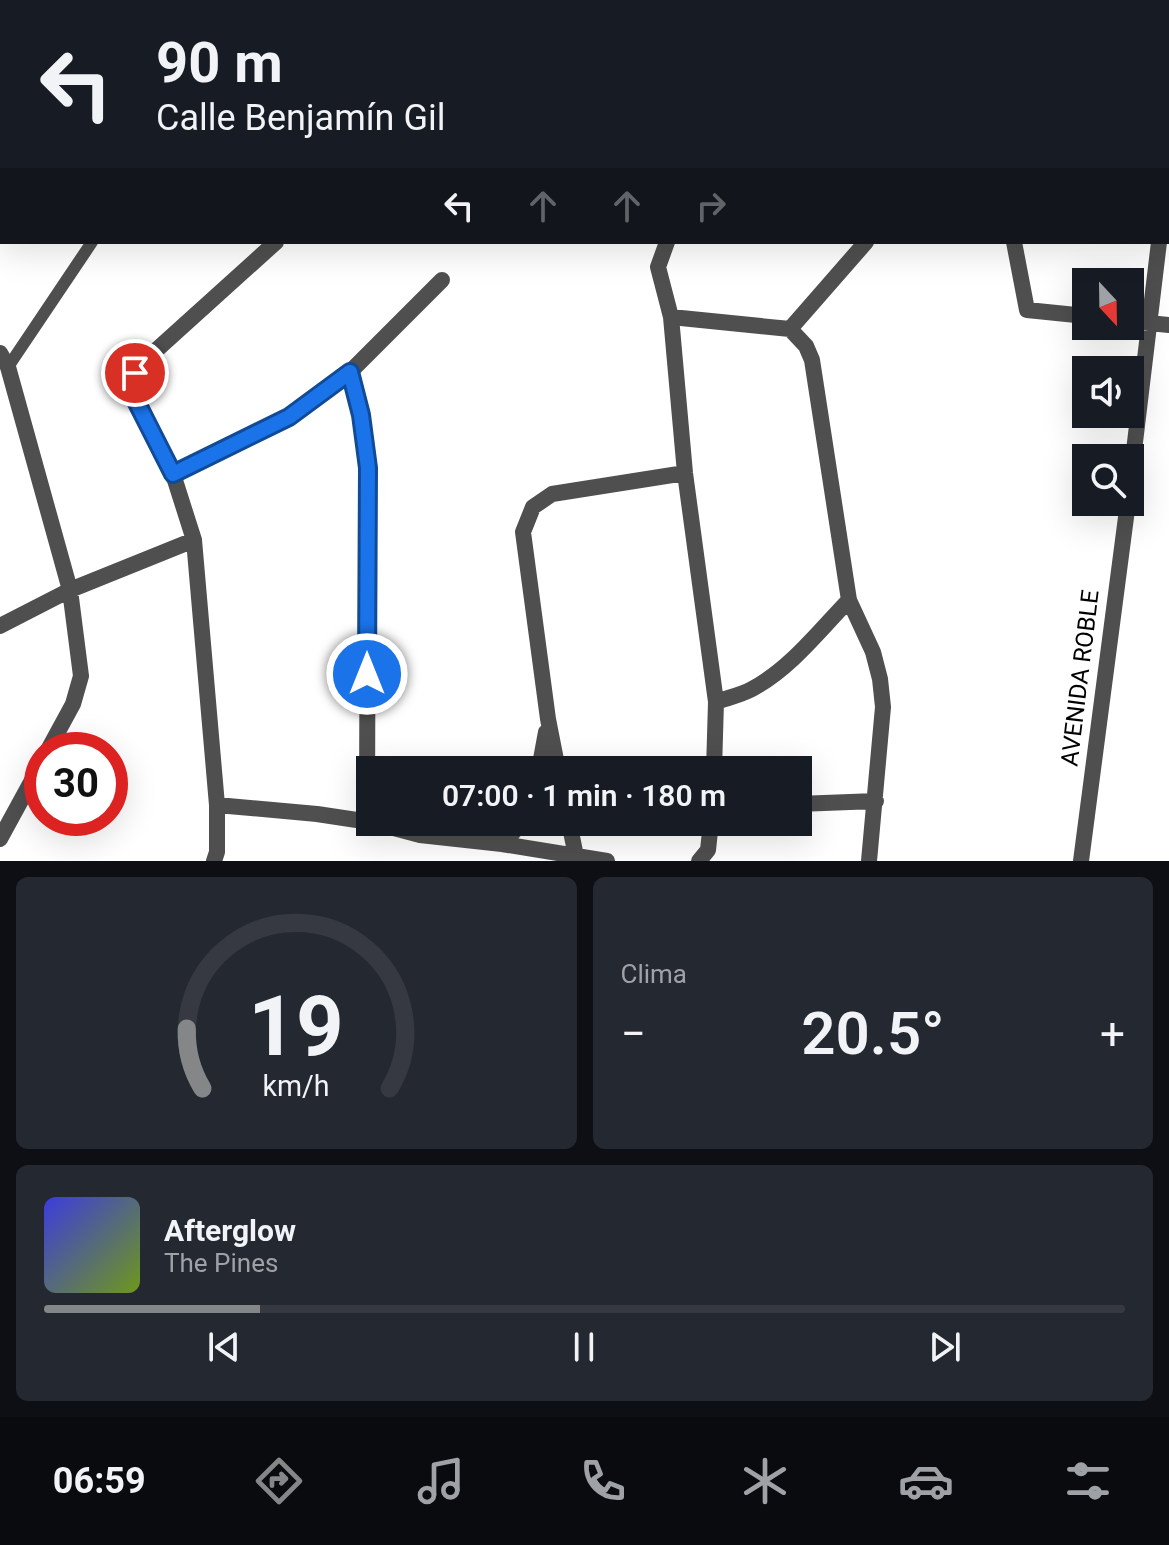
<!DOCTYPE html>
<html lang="es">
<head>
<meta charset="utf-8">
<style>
	:root { --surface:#171b24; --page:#242831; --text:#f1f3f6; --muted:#9ea1a6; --line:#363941; --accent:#858687 }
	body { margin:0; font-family:Roboto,sans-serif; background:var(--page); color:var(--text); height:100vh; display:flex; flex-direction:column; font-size:30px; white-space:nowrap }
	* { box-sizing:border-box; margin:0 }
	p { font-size:26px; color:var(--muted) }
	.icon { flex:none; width:44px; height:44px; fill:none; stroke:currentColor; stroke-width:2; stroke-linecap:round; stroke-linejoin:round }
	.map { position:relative; height:861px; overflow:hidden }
	.sheet { display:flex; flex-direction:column; gap:16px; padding:16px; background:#0d0f14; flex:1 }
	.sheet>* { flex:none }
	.guide { position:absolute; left:0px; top:0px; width:1170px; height:244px; box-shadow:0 8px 32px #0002; background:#171b24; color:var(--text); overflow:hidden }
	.needle { width:52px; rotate:158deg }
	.tools { position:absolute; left:1072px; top:268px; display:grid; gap:16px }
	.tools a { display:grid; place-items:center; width:72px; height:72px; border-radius:0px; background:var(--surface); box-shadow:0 8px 32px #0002; font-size:40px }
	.speed { position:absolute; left:24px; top:732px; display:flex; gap:16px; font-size:40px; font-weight:700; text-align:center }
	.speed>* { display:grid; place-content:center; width:104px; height:104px; border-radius:50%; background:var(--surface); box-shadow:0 8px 32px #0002; line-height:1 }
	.speed .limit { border:12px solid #d22; background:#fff; color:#111 }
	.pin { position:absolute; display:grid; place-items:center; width:68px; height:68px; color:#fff; margin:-34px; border:4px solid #fff; border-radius:50%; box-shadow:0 2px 8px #0007 }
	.me { position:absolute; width:88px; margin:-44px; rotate:0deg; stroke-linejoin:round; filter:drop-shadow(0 0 6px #0008) }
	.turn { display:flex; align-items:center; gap:28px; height:168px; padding:0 24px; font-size:36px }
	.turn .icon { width:104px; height:104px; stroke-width:2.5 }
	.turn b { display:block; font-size:56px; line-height:68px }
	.lanes { display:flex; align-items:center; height:76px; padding:0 24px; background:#0003; justify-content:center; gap:40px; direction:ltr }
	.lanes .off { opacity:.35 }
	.big { font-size:60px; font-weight:600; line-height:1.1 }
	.sheet .widget { flex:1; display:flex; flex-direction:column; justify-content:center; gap:12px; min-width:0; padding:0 28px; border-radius:12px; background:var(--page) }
	.sheet .dial { align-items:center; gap:0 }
	.dial svg { height:208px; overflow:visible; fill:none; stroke:var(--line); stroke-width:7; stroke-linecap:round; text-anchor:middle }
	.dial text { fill:var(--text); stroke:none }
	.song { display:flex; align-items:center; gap:24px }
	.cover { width:96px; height:96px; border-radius:12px; background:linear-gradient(135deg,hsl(240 70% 55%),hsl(80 70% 35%)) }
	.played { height:8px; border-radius:4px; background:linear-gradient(90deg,var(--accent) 20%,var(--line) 20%) }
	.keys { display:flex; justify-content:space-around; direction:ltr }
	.heat { display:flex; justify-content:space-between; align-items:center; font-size:44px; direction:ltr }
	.sheet .tiles { flex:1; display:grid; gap:16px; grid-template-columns:1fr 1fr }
	.widget:last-child { grid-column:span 2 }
	.trip { position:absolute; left:356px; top:756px; width:456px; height:80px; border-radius:0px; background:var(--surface); box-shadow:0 8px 32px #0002; font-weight:600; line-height:80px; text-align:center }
	.tab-bar { display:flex; height:128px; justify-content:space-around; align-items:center; background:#090b0e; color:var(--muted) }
	.tab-bar .icon { width:56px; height:56px }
	.tab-bar .selected { color:var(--accent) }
	.tab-bar b { font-size:36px; color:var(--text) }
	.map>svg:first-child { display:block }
</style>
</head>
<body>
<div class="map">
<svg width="1169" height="861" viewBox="0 0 1169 861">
	<rect width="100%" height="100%" fill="#fff"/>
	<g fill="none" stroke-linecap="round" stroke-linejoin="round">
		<path stroke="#4f4f4f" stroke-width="12" d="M8,367l84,-125"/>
		<path stroke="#4f4f4f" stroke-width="16" d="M27,0l3,2
			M223,0l2,2
			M481,0v2
			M618,0v2
			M764,0l1,2
			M997,2v-2
			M0,149l2,1
			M1168,154l1,-10
			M667,242l-9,25 13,50 14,156 31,229 -2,68
			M1014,242l13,68 59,6
			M671,317l119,12
			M1130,321l39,4
			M790,329l76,-87
			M0,353l8,14 62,223 11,86 -8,28 -25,46
			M350,372l11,43 7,53 -1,353
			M173,474l116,-57 61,-45 92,-92
			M1130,484l29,-242
			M849,600l24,52 7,27 3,28 -14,154
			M0,626l70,-36 124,-50
			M716,702c11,-4 25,-7 36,-13 38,-20 68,-59 97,-89l-37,-240 -6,-14 -16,-17
			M539,770l7,-38
			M558,770l-10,-51 -25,-187 10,-25 19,-13 133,-21
			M798,804l78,-3
			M217,805l100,9 53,8
			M371,822l49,13 82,9 105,17
			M569,822l8,39
			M0,839l42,-77
			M502,844l21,-22
			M214,861l3,-9v-47l-23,-265 -21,-66 -37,-73c-4,-15 -3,-25 6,-38l134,-121
			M699,861l9,-11 3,-28
			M1081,861l47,-359"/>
	</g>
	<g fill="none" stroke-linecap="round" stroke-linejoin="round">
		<defs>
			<path id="route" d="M135,373l-3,15 4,13 37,73 116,-57 61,-45 11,43 7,53 -1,206"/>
		</defs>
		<use href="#route" stroke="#114b97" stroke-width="20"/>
		<use href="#route" stroke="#1a73e8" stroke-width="14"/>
	</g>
	<g text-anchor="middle" stroke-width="8" stroke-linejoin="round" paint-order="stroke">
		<g font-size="24" fill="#000" stroke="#fff">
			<text transform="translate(1080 678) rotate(-83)" y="8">AVENIDA ROBLE</text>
		</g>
	</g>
</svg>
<div class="tools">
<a><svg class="needle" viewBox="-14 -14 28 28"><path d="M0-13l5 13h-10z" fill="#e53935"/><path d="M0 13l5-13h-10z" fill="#9ea1a6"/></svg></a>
<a><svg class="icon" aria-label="sound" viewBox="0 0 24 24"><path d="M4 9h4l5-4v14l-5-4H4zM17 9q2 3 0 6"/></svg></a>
<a><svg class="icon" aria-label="search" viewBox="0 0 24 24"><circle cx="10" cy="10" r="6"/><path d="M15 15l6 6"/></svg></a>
</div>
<div class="speed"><div class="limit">30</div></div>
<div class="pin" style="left:135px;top:373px;background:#d93025"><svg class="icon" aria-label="arrive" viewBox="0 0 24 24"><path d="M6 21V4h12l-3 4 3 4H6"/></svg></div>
<svg class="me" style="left:367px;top:674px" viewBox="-20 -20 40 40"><circle r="17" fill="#1a73e8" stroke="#fff" stroke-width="3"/><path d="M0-11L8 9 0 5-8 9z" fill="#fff"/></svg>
<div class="trip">07:00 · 1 min · 180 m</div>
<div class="guide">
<div class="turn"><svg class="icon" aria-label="left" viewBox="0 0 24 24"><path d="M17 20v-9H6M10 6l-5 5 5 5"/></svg><div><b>90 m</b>Calle Benjamín Gil</div></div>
<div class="lanes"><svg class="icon" aria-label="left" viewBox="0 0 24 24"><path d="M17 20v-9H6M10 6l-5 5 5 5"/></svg><svg class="icon off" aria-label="ahead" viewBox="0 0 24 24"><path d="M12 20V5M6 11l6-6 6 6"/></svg><svg class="icon off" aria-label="ahead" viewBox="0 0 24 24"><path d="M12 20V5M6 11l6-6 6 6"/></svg><svg class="icon off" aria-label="right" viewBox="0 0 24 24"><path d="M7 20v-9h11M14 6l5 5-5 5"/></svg></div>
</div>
</div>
<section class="sheet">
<div class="tiles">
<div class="widget dial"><svg viewBox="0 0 100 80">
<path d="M14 69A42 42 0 1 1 86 69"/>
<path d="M14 69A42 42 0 0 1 8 46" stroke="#858687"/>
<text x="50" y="56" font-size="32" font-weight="700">19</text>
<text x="50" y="72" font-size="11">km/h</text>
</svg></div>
<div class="widget"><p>Clima</p>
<div class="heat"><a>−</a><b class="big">20.5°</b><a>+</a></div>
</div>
<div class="widget">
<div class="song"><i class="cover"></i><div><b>Afterglow</b><p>The Pines</p></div></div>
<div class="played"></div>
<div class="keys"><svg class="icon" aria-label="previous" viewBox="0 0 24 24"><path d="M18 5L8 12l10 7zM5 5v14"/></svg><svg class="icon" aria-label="pause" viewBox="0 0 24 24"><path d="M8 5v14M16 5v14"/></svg><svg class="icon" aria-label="next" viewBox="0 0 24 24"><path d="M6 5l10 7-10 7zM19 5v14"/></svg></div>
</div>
</div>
</section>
<nav class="tab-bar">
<b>06:59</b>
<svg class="icon selected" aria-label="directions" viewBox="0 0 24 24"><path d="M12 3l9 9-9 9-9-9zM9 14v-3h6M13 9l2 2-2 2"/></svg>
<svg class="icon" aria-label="music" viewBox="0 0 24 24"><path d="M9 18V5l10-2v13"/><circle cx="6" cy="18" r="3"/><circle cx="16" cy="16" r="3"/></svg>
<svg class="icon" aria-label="phone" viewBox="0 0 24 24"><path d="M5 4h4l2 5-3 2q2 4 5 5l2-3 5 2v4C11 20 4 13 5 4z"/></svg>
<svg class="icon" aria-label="climate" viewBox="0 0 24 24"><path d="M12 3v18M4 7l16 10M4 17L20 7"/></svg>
<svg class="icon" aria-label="car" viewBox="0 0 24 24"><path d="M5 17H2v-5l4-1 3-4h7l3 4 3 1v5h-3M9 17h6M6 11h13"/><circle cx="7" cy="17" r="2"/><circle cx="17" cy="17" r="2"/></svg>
<svg class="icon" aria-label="filters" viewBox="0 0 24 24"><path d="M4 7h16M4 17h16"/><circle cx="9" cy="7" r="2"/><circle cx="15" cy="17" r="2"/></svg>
</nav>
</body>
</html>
